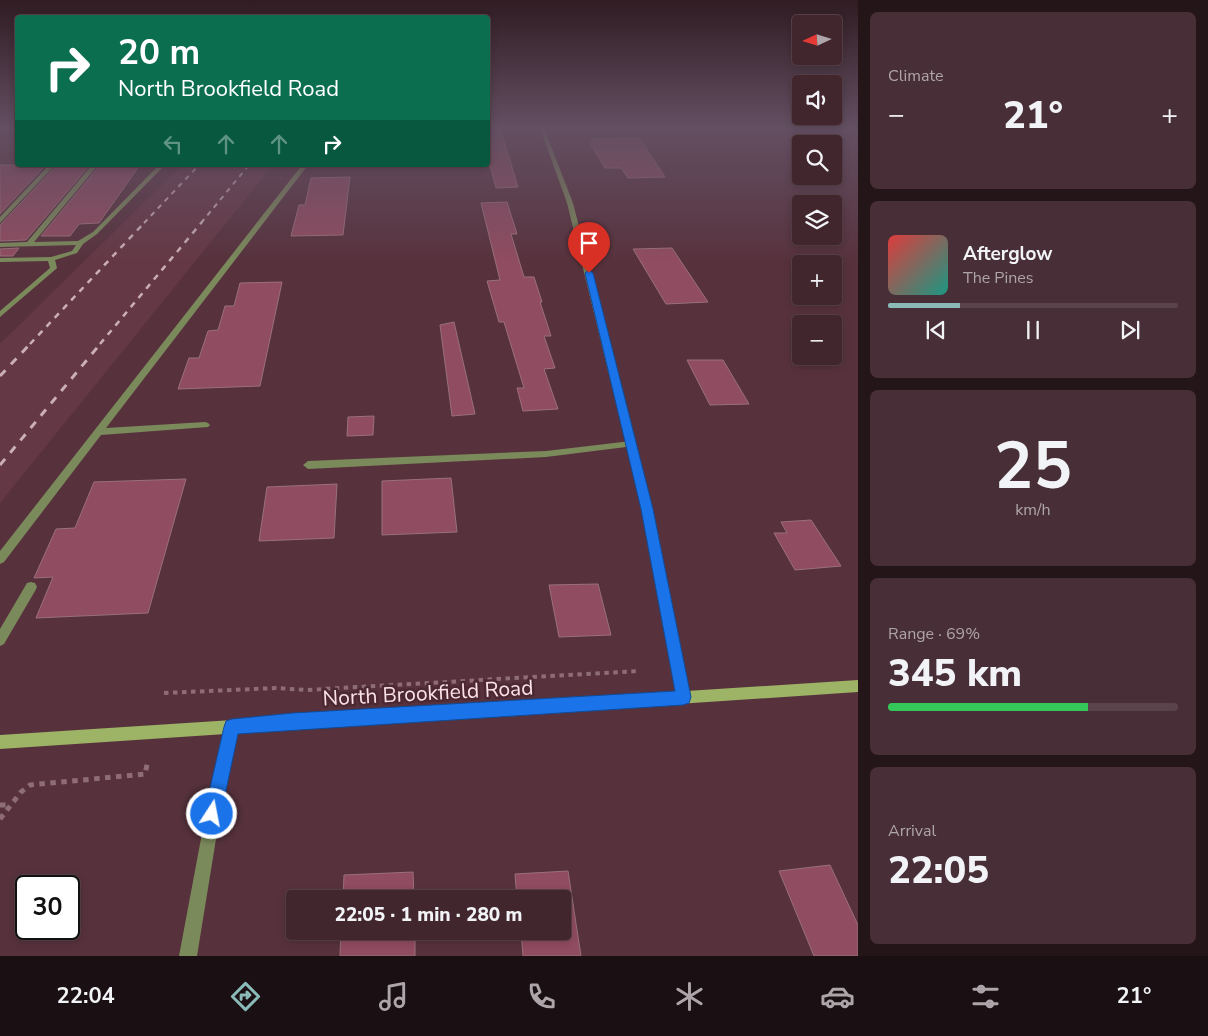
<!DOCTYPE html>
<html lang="en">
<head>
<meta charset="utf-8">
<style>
	:root { --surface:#41262e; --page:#482e36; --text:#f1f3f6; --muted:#aea5aa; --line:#5a434a; --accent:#8bbbb9 }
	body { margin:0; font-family:"Nunito Sans",sans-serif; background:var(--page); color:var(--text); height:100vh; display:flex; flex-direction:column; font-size:19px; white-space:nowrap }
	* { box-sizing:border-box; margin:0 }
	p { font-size:16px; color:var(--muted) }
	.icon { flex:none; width:28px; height:28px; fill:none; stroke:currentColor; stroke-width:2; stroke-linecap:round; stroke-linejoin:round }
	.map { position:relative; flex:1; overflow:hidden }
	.drawer { display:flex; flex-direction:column; gap:12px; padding:12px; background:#241519; width:350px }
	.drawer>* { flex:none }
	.guide { position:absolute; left:15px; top:15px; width:475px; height:152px; border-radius:5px; box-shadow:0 2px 8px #0003,0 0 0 1px var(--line); background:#0b6e4f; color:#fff; overflow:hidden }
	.needle { width:32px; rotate:266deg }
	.controls { position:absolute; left:792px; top:15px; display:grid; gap:10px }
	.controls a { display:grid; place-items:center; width:50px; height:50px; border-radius:5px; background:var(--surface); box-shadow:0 2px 8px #0003,0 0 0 1px var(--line); font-size:25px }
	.speed { position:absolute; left:15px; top:875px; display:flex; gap:10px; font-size:25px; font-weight:700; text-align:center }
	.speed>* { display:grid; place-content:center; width:65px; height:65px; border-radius:50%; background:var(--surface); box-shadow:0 2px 8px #0003,0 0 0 1px var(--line); line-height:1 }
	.speed .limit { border:2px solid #111; border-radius:8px; background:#fff; color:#111 }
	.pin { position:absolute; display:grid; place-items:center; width:42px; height:42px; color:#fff; margin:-51px -21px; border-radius:50% 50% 50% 0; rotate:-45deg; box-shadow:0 0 5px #0007 }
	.pin .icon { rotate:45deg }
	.me { position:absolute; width:55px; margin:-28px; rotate:11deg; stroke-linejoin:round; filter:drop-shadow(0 0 4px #0008) }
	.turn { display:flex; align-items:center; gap:18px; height:105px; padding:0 20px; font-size:22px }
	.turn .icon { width:65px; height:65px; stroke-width:2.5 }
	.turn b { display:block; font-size:35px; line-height:42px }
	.lanes { display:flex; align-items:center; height:48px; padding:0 20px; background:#0003; justify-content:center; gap:25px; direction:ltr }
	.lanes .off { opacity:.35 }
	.big { font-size:38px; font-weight:800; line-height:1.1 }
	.drawer .card { flex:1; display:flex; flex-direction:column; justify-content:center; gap:8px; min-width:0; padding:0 18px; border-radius:8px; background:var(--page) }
	.drawer .dial { align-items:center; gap:0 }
	.dial b { font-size:65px; line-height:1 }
	.song { display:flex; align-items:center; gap:15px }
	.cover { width:60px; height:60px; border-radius:8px; background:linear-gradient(135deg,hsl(0 70% 55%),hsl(170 70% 35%)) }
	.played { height:5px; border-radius:2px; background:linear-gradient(90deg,var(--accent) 25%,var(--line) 25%) }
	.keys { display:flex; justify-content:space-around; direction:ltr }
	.heat { display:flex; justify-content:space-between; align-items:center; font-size:28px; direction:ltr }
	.charge { height:8px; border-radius:4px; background:linear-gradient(90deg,#34c759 69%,var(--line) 0) }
	.trip { position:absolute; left:286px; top:890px; width:285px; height:50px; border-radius:5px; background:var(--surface); box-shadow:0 2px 8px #0003,0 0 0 1px var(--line); font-weight:800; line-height:50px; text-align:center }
	.dock { display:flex; height:80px; justify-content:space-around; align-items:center; background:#1a0f12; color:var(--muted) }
	.dock .icon { width:35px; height:35px }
	.dock .on { color:var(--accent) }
	.dock b { font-size:22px; color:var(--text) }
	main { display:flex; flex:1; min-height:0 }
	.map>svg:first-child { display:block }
</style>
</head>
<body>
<main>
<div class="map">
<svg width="858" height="956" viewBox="0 0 858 956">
	<rect width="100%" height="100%" fill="#57323d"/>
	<path fill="#653845" d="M182,165h91l-273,338v-159z"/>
	<path fill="#904c60" stroke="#9a707b" d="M488,128h12l18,59 -22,1 -8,-30z
		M639,138l26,39 -37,1 -7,-10h-16l-15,-25h3l-2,-4z
		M0,165h46l-46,49z
		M57,165h33l-64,75 -26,1v-16z
		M100,165h40l-41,58 -20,1 -9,12h-29z
		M350,177l-7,58 -52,1 8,-31h6l6,-27z
		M507,202l10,32h-6l13,43h10l8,25h-2l11,34h-7l11,32 -11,1 14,40 -35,2 -6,-23h7l-20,-66h-5l-12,-41 13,-1 -19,-77z
		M19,248l-6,8h-13v-7z
		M672,248l36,54 -42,2 -33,-55z
		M282,282l-22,104 -82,3 11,-31h10l9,-27 10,-1 7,-24h9l6,-23z
		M454,322l21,92 -23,2 -12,-91z
		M687,360h36l26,44 -39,1z
		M374,416l-1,19 -26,1 1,-19z
		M451,478l6,54 -75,3v-54z
		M186,479l-38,134 -112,5 17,-41 -19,1 22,-49 19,-1 19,-46z
		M337,484l-3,54 -75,3 8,-54z
		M811,520l30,46 -46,4 -21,-37h13l-6,-11z
		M598,584l13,51 -52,2 -10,-52z
		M830,865l28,60v31h-44l-35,-85z
		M568,871l13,85h-58l-2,-25h41v-32h-45l-2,-25z
		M413,872l1,27h-71l1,-24z
		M341,931h74v25h-75z"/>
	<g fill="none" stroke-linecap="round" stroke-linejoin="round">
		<path stroke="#8e6d76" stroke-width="4" stroke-dasharray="4.5 4.5" stroke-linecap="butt" d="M164,693l112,-5 30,2 332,-19"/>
		<path stroke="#8e6d76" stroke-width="5" stroke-dasharray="5.5 5.5" stroke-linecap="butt" d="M0,805h10
			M0,819l21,-27 9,-7 115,-11 3,-14"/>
		<path fill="#7b8a5b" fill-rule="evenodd" d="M49,165h6l-55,58v-6z
			M92,165h6l-64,77 44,-1 15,-9 66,-67h6l-68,69 -14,10 -6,9 -22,7 2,8 -1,1 -56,48v-6l50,-43 -2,-7 -48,1v-4l51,-1 21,-6 4,-6 -76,2v-4l27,-1z
			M302,165h6l-202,263 99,-6 3,1 2,2 -2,2 -107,8 -97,127 -4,2v-13z
			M631,441l3,1 2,2 -2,2 -88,11 -238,12 -5,-4 5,-4 238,-10z
			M31,582l4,1 2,4 -2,4 -31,53 -4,2v-17l27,-46z"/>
		<path fill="#7b8a5b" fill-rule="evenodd" d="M540,128h4l29,75 79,306 38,188 -2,5 -5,1 -5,-1 -2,-5 -34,-188 -75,-306z
			M231,720l5,2 2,5 -15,69 -26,160h-18l30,-160 15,-69 2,-5z"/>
		<path fill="#9db366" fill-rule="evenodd" d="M858,680v12l-858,57v-14z"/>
		<path stroke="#cbafb6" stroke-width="2" stroke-dasharray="5 5" stroke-linecap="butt" d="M144,223l55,-58
			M201,223l48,-58"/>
		<path stroke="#cbafb6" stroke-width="2.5" stroke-dasharray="6 6" stroke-linecap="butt" d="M30,344l115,-122
			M100,344l102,-122"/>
		<path stroke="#cbafb6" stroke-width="3" stroke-dasharray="8 8" stroke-linecap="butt" d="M0,376l31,-33
			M0,465l101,-122"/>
	</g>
	<linearGradient id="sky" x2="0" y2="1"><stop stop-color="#301c22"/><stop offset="0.49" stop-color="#634f62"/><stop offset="1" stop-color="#634f62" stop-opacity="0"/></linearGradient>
	<rect width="858" height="262" fill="url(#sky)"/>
	<path fill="#1a73e8" stroke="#114b97" d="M589,270l4,3 60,236 38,188 -2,6 -6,2 -445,29 -17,80 -2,6 -7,2 -6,-2 -2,-6 20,-87 2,-6 6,-2 61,-6 382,-22 -34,-182 -56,-236z"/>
	<g text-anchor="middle" stroke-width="5" stroke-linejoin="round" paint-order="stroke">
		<g font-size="21" fill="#fbe2e8" stroke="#4c2832">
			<text transform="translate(428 693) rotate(-3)" y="7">North Brookfield Road</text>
		</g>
	</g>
</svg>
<div class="controls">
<a><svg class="needle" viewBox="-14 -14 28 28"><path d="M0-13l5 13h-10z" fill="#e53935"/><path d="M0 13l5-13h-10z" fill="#aea5aa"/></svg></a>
<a><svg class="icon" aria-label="sound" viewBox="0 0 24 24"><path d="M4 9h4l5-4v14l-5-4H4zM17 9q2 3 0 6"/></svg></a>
<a><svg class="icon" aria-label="search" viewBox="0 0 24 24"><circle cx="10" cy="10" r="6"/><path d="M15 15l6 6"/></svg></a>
<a><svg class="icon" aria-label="layers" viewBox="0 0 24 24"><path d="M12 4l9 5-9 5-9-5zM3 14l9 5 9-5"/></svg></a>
<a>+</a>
<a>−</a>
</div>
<div class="speed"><div class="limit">30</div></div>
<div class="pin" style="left:589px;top:273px;background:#d93025"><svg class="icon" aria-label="arrive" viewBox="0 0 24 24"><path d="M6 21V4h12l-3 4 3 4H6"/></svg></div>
<svg class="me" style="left:212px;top:814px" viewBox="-20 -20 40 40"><circle r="17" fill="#1a73e8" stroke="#fff" stroke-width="3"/><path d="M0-11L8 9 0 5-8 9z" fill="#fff"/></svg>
<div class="trip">22:05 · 1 min · 280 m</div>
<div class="guide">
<div class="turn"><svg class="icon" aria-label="right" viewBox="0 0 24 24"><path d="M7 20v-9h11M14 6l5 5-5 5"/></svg><div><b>20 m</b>North Brookfield Road</div></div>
<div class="lanes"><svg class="icon off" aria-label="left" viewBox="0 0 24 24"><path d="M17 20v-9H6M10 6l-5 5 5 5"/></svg><svg class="icon off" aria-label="ahead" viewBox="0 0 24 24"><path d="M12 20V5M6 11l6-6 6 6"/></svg><svg class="icon off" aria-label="ahead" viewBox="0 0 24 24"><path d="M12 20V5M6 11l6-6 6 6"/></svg><svg class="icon" aria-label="right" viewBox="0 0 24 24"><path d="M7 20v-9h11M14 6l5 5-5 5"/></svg></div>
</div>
</div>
<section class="drawer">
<div class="card"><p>Climate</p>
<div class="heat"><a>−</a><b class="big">21°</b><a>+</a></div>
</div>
<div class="card">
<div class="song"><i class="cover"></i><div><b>Afterglow</b><p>The Pines</p></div></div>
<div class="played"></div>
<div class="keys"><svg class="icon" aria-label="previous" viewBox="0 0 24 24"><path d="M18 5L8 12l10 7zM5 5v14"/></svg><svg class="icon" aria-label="pause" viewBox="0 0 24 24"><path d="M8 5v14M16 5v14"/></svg><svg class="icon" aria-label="next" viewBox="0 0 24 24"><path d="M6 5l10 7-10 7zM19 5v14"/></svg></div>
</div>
<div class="card dial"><b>25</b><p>km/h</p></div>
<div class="card"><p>Range · 69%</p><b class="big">345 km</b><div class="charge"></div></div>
<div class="card"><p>Arrival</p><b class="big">22:05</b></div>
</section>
</main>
<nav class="dock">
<b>22:04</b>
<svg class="icon on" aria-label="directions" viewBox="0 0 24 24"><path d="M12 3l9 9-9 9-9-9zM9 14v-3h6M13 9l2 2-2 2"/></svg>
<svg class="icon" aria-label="music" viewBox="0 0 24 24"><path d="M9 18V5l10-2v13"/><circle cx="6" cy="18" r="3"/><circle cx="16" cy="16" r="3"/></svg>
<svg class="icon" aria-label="phone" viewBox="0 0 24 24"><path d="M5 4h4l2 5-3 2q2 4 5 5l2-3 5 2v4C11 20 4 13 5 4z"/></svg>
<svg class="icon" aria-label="climate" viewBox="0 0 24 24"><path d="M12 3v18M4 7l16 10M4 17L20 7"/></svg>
<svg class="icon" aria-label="car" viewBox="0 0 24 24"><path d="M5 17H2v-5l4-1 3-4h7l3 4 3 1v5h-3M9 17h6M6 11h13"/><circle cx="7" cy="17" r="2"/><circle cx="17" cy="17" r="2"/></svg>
<svg class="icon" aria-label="filters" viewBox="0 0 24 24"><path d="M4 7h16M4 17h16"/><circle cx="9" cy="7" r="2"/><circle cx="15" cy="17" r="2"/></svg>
<b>21°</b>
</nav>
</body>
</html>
